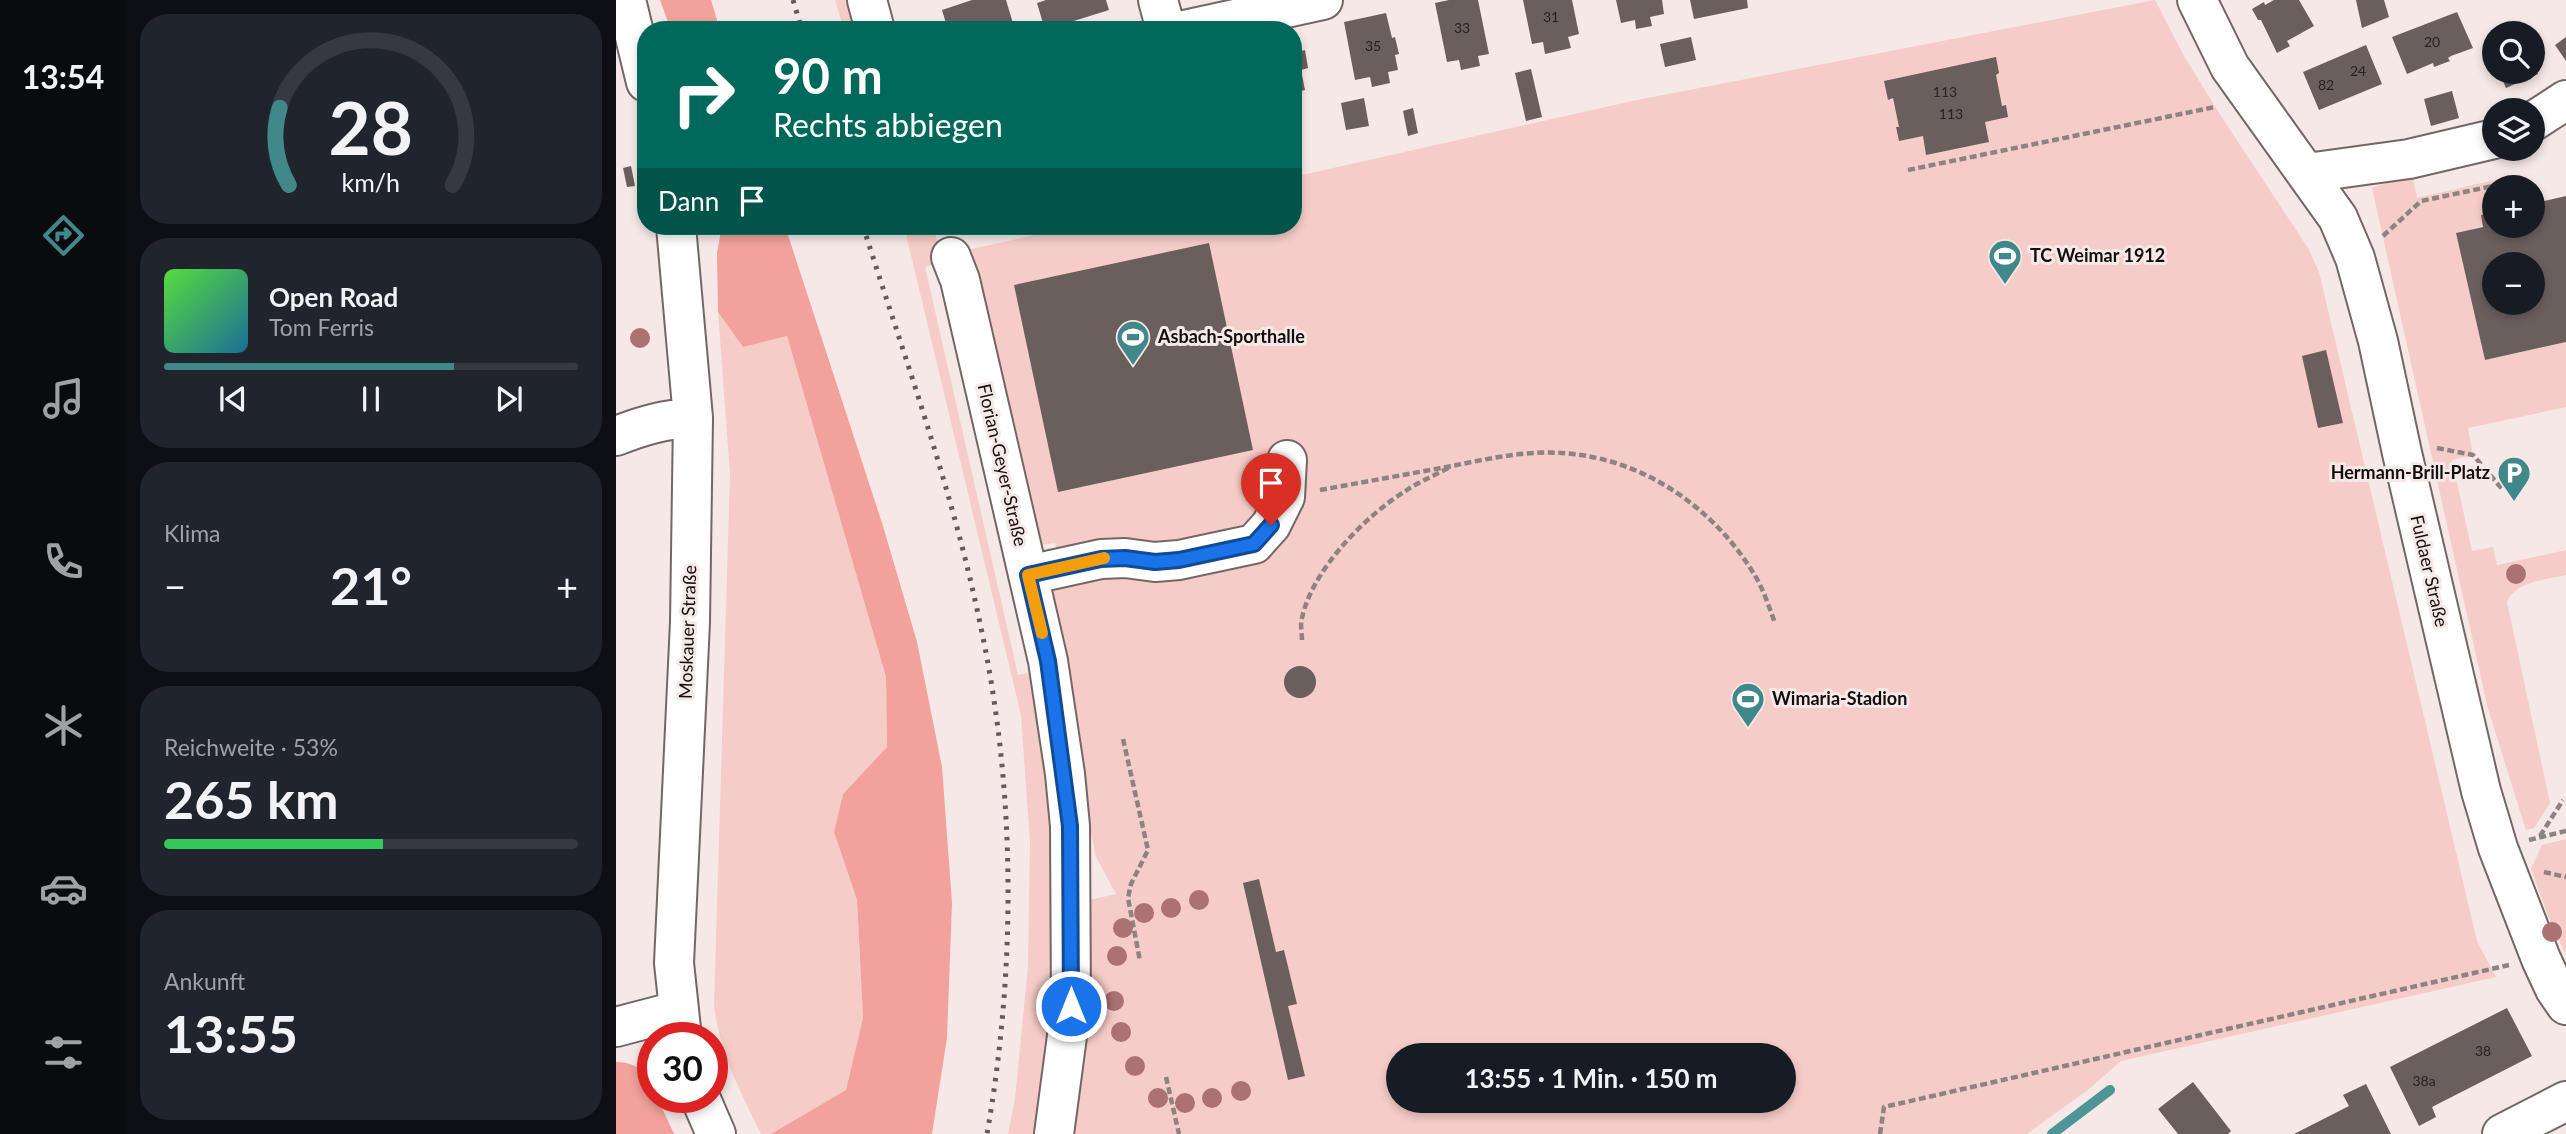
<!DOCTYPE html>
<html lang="de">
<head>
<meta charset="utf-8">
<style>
	:root { --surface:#171b24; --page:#20242c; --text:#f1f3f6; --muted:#9ea1a6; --line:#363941; --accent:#408889 }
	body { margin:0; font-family:Lato,sans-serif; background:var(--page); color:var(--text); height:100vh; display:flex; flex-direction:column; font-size:26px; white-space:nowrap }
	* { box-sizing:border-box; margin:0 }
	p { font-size:23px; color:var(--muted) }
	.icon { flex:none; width:38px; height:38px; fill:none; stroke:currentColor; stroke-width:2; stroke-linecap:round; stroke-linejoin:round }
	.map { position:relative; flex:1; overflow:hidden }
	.sheet { display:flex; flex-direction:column; gap:14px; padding:14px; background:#0d0f14; width:490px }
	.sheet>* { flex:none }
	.hud { position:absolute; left:21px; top:21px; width:665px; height:214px; border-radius:28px; box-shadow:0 4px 10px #0003; background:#00695c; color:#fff; overflow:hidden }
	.tools { position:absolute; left:1866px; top:21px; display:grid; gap:14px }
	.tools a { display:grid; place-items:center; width:63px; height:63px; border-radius:50%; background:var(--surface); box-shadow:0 4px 10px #0003; font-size:35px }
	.speed { position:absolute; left:21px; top:1022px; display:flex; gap:14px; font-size:35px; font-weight:700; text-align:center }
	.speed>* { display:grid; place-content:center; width:91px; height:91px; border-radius:50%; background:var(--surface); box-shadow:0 4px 10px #0003; line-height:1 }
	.speed .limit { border:10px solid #d22; background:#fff; color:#111 }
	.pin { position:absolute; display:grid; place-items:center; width:60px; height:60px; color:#fff; margin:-72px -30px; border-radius:50% 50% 50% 0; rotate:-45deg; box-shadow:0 0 7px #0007 }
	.pin .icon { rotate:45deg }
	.me { position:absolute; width:77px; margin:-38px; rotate:0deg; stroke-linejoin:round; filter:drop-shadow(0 0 5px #0008) }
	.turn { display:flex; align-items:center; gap:24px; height:147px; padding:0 21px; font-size:32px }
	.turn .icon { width:91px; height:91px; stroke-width:2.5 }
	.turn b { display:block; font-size:49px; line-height:60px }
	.then { display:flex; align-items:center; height:66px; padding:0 21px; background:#0003; gap:14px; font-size:26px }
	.big { font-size:52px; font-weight:700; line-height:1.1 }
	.sheet .card { flex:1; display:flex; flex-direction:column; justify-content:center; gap:10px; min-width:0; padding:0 24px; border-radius:28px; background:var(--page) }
	.sheet .dial { align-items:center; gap:0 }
	.dial svg { height:182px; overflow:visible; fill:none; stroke:var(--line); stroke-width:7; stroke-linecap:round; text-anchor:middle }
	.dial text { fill:var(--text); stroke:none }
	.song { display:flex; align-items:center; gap:21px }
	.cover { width:84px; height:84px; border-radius:10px; background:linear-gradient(135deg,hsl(110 70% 55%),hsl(200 70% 35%)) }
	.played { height:7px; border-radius:4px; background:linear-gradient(90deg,var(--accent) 70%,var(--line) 70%) }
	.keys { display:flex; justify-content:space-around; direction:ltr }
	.heat { display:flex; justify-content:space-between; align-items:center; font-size:38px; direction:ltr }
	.charge { height:10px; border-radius:5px; background:linear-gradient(90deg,#34c759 53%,var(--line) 0) }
	.trip { position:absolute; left:770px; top:1043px; width:410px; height:70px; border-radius:35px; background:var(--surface); box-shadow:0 4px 10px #0003; font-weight:700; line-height:70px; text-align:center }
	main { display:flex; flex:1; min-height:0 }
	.tab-bar { display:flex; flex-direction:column; width:126px; justify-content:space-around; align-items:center; background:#090b0e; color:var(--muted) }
	.tab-bar .icon { width:49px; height:49px }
	.tab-bar .selected { color:var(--accent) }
	.tab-bar b { font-size:32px; color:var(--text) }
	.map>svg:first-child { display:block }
</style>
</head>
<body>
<main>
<nav class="tab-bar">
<b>13:54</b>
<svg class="icon selected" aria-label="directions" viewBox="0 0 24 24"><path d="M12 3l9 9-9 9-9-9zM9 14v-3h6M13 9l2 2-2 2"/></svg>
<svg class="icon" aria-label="music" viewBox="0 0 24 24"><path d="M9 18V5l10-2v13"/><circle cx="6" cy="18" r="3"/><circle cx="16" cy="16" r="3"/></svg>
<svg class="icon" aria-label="phone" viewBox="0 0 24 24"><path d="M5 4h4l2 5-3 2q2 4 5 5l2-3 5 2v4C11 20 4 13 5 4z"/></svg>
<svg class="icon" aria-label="climate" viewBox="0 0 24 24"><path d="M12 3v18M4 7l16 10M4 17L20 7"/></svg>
<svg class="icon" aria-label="car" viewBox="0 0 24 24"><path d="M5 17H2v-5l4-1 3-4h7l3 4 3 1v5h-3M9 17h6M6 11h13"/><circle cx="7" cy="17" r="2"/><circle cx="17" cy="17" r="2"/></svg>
<svg class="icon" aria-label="filters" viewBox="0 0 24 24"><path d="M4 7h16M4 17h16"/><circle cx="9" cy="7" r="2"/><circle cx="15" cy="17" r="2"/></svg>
</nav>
<section class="sheet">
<div class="card dial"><svg viewBox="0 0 100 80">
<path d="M14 69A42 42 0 1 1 86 69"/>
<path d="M14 69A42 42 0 0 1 10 35" stroke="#408889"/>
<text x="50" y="56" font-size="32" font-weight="700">28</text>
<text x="50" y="72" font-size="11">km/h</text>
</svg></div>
<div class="card">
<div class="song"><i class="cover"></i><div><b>Open Road</b><p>Tom Ferris</p></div></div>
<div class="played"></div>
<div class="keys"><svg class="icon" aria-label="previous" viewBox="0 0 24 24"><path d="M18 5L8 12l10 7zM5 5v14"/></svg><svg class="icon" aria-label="pause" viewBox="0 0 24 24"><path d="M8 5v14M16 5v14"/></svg><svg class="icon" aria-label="next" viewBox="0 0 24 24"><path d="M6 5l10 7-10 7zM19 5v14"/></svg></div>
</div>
<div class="card"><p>Klima</p>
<div class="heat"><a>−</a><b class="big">21°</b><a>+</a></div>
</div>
<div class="card"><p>Reichweite · 53%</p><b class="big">265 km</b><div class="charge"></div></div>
<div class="card"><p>Ankunft</p><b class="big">13:55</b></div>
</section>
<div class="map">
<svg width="1950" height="1134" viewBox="0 0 1950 1134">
	<rect width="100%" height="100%" fill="#f6e8e7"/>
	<path fill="#f6ccc8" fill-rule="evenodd" d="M219,0h19l9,30h-19z
		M1539,0l29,56 37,60 87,132 11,24 158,669 19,36 -375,84 -32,28 -62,45h-958l16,-233 31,-7 -20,-37 -53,-256 18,-34 -6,-24 -20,3 -67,-296 106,-24h219v-49l344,-77zM782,1055h385v46h-385z
		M1796,174l5,24 99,-23 2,12h-24c0,37 -3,38 -37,46l28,127 81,-18v65l-98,21 5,27 -21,5 20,91 21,-4 4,18 69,-15v25c-20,5 -51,6 -59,27l43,201 -16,25 -8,2 -38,-121 -116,-521z
		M288,226h28l13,36 -20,5 93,408 20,-4 17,129 3,202 -17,132h-33l7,-35 13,-133 2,-124 -9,-127z
		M102,312l25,34 44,-10 99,341 1,70 -44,47 -9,38 23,68 6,118 -17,72 -75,44h-10c-20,-41 -42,-83 -47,-129l16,-531z
		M1950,839v115l-13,-25 -22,-60 11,-24z"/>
	<path fill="#f2a19c" d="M44,0h51l9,30h-49z
		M106,226h63l98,300 34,116 25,125 10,136 -5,135 -15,96h-161l75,-44 17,-72 -6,-118 -23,-68 9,-38 44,-47 -1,-70 -99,-341 -44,11 -25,-35 -1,-59z
		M0,1062c22,0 37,13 37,35h4l17,37h-58z"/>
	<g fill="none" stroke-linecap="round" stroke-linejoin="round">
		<path stroke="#4e9596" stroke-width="10" d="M1436,1134l58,-44"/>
	</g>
	<path fill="#6b5f5e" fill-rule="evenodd" d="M356,0h34l9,30h-67l-6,-20z
		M430,0h60l3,10 -64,20 -8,-27z
		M833,0h29l11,54 -11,2 2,10 -19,4 -2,-10 -12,2 -12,-59z
		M907,0h49l7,34 -11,3 3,11 -26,6 -2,-12 -11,2z
		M1000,0h46l2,14 -14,3 2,9 -16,3 -1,-9 -14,3z
		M1074,0h57l1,8 -54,11z
		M1658,0h25l15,26 -27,15 3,5 -13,7 -16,-33h-3l-6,-11 12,-7 1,3z
		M1740,0h28l5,17 -27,11z
		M1841,12l16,36 -22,8 -3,2 2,3 -16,6 -1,-4 -26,11 -15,-37z
		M770,13l6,25 3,-1 4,17 -4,1 3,15 -10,2 2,11 -18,4 -2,-10 -15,3 -11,-58z
		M677,37l4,15 8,-2 3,18 -7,2 4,20 -12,3z
		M1075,37l5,23 -31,7 -5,-23z
		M1950,37v24l-11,-16z
		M1750,45l16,39 -63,26 -16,-38z
		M1380,57l3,16 -3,2 6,31 4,-1 2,12 -23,5 4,20 -63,13 -3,-19 -24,5 -3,-14h3l-6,-29 -5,2 -4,-19z
		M1916,59l6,15 -32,14 -7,-16h33z
		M915,69l11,48 -16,4 -11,-48z
		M1836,91l7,27 -28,8 -7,-27z
		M748,98l5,28 -23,4 -5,-27z
		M797,108l5,25 -10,3 -5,-25z
		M15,166l4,20 -8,1 -4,-19z
		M1950,196v146l-81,18 -29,-127 27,-6 -2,-12 13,-3v14h38v-22zM1878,264h38v39h-38z
		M593,243l44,207 -195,42 -44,-207z
		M1710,350l17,73 -25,5 -16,-72z
		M668 682a16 16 0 1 1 32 0a16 16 0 1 1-32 0Z
		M643,879l17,73 8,-2 13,54 -9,2 17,70 -17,4 -45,-197z
		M1891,1008l25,48 -100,51 4,10 -17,9 -29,-59z
		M1577,1082l38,49 -3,3h-50l-20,-25z
		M1750,1084l25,50h-97l55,-28 -6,-11z"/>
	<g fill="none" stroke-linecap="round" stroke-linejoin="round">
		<defs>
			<path id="minor" d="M10,0l20,82
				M251,0l8,30
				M542,0l8,30
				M1581,0l33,67 108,151 17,40 23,83 24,112 79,338 17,57 43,111 14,30 11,16
				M568,30l139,-30
				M1916,122l34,-22
				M1691,173l102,-14 85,-20
				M60,226l17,192 -3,204 -16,341 8,75
				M335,257l9,23 88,381 17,113 5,52 1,180 -17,128
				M0,436c26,-10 48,-17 77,-18
				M412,575l73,-16 24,-1 30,4 24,-2 75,-16 17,-19 14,-28 2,-37
				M0,1027l61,-16
				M84,1097l16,37
				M1886,1134l64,-33"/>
		</defs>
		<use href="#minor" stroke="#736766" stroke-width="42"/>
		<path stroke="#8d8382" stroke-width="4.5" stroke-dasharray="7 3.5" stroke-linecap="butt" d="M1292,170l307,-63
			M1767,236l38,-35 96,-20
			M1821,448l36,7 30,35
			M704,490c44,-8 88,-16 132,-24 39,-8 81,-17 121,-12 75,8 142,56 181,120 9,14 15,33 21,49
			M686,640c0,-7 -2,-15 0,-22 10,-48 64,-103 105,-128 13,-9 29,-15 43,-23
			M507,739l25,111 -17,34 -3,14 12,63
			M1924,836l23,-36
			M1913,840l37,-9
			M1928,872l22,5
			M550,1077l13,57
			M1264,1134l4,-27 625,-142"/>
		<use href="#minor" stroke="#fff" stroke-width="38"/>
		<path stroke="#635b5a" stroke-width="5" stroke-dasharray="3.5 7" stroke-linecap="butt" d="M177,0l9,30
			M247,226c42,133 90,265 118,402 35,165 35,340 6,506"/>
	</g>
	<g fill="#ab7175">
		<circle cx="24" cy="338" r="10"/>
		<circle cx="1900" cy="574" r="10"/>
		<circle cx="583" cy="900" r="10"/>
		<circle cx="555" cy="908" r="10"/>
		<circle cx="528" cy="913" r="10"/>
		<circle cx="507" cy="928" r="10"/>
		<circle cx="1936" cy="932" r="10"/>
		<circle cx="501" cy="956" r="10"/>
		<circle cx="498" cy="1001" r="10"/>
		<circle cx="505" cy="1032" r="10"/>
		<circle cx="519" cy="1066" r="10"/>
		<circle cx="625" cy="1091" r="10"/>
		<circle cx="542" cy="1098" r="10"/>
		<circle cx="596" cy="1098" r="10"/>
		<circle cx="569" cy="1103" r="10"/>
	</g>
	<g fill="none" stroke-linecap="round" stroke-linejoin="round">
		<defs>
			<path id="route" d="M455,1006l-1,-180 -22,-165 -20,-86 73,-16 24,-1 30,4 24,-2 75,-16 17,-19"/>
		</defs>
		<use href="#route" stroke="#114b97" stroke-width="18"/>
		<use href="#route" stroke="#1a73e8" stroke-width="12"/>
		<path stroke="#f59e0b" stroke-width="12" d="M426,633l-14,-58 76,-17"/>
	</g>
	<defs>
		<symbol id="stadium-pin" viewBox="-11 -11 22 30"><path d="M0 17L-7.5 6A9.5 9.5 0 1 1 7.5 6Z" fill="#408889" stroke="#f6e8e7"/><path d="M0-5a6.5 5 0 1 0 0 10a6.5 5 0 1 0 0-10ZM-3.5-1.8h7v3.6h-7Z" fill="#fff"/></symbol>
		<symbol id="parking-pin" viewBox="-11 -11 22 30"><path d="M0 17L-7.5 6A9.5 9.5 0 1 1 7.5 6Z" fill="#408889" stroke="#f6e8e7"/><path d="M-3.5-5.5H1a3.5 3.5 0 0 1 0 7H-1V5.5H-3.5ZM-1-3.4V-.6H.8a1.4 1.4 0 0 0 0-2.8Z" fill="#fff"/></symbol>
	</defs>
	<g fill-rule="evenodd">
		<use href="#stadium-pin" x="1370" y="237" width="38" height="52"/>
		<use href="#stadium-pin" x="498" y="318" width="38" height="52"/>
		<use href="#parking-pin" x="1879" y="454" width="38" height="52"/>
		<use href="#stadium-pin" x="1113" y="680" width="38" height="52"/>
	</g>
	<g text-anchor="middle" stroke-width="6" stroke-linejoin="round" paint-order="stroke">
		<g font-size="14" fill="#292222">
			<text x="935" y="22">31</text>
			<text x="846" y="33">33</text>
			<text x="1816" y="47">20</text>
			<text x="757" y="51">35</text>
			<text x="1742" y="76">24</text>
			<text x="1710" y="90">82</text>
			<text x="1329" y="97">113</text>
			<text x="1335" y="119">113</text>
			<text x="1867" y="1056">38</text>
			<text x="1808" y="1086">38a</text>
		</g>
		<g font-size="18" font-weight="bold" fill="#130e0e" stroke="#f6e8e7" text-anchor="start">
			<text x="1414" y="262">TC Weimar 1912</text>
			<text x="542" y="343">Asbach-Sporthalle</text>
			<text x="1874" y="479" text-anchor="end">Hermann-Brill-Platz</text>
			<text x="1156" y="705">Wimaria-Stadion</text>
		</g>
		<g font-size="18" fill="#130e0e" stroke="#f6e8e7">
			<text transform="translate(386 465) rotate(77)" y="6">Florian-Geyer-Straße</text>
			<text transform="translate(1813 571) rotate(77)" y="6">Fuldaer Straße</text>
			<text transform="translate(72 632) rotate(-88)" y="6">Moskauer Straße</text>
		</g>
	</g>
</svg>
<div class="tools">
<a><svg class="icon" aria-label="search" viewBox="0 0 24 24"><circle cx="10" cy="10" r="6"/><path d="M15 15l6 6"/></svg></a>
<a><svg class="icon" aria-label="layers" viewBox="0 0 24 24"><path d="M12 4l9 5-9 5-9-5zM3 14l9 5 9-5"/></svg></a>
<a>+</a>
<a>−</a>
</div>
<div class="speed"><div class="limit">30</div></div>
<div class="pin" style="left:655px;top:525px;background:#d93025"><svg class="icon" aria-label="arrive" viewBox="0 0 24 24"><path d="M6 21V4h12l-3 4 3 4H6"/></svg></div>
<svg class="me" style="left:455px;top:1006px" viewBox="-20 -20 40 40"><circle r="17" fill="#1a73e8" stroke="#fff" stroke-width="3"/><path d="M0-11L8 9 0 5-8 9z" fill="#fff"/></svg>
<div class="trip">13:55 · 1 Min. · 150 m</div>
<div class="hud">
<div class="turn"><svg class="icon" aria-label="right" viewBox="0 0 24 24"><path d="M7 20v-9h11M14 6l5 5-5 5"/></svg><div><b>90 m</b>Rechts abbiegen</div></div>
<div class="then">Dann<svg class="icon" aria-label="arrive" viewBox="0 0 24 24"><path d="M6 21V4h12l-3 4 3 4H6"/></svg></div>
</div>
</div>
</main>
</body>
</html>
